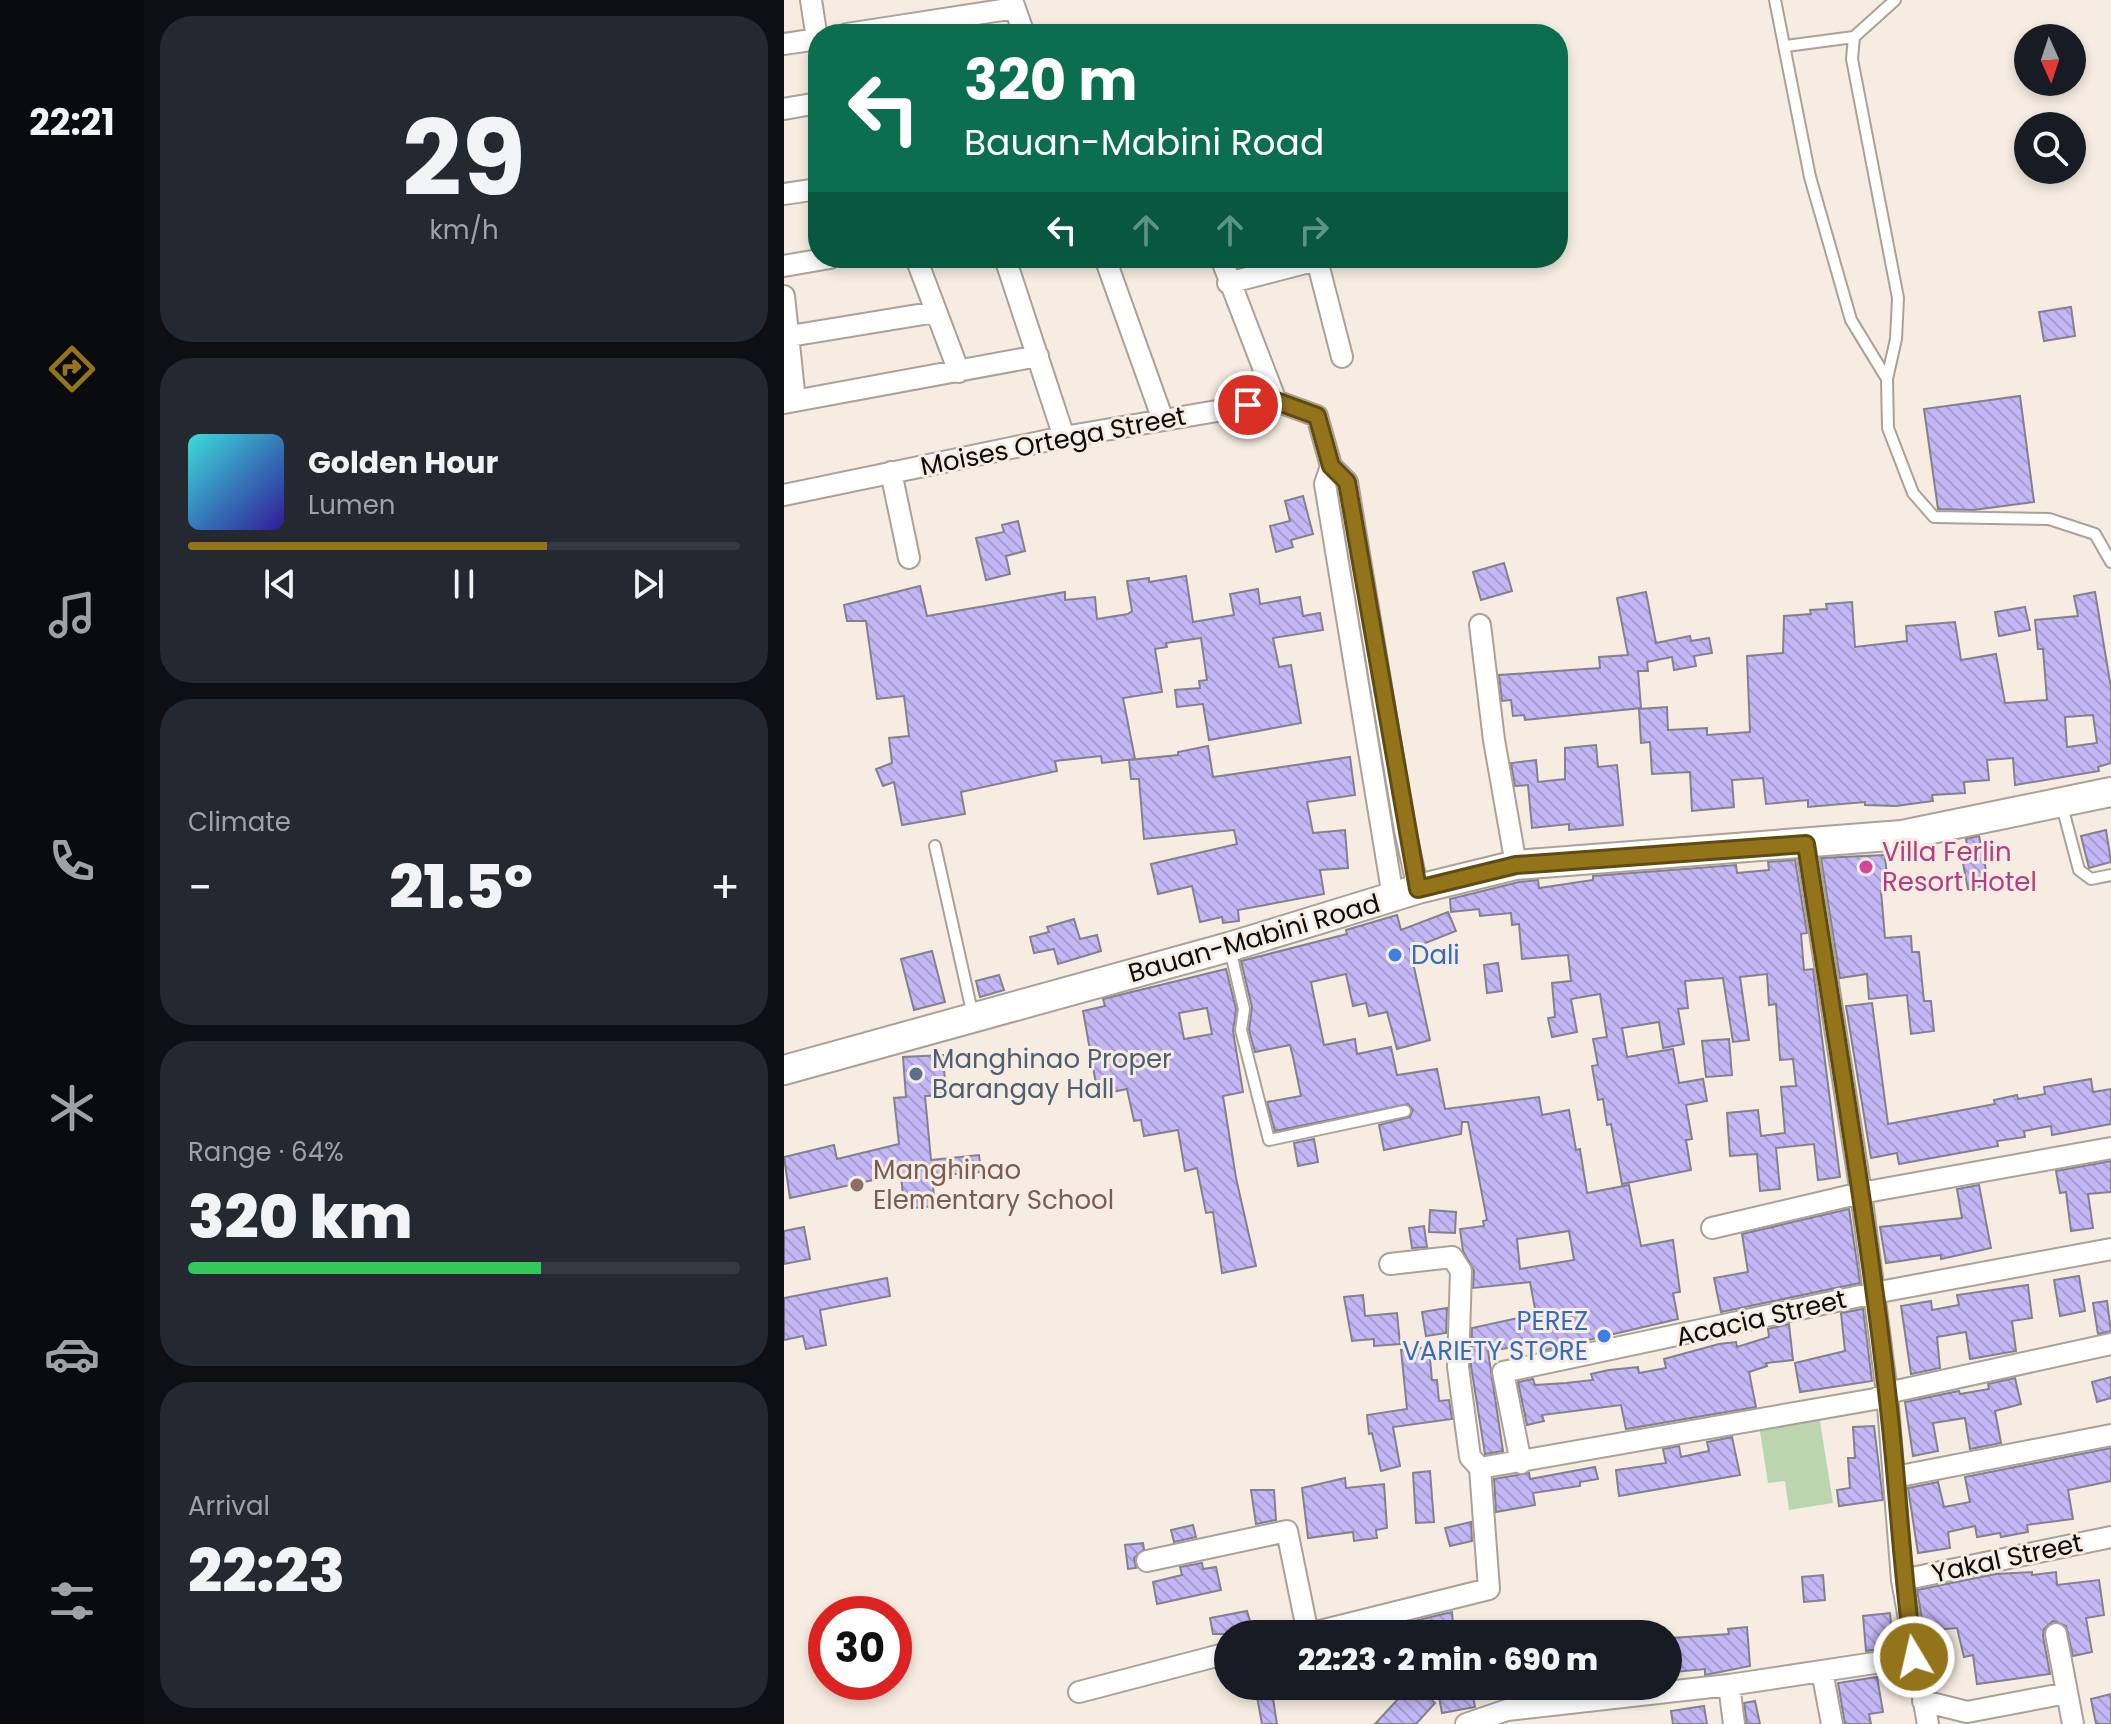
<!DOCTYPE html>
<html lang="en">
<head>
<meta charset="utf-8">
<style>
	:root { --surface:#171b24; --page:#242831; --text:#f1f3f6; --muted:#9ea1a6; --line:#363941; --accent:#94741b }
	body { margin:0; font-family:Poppins,sans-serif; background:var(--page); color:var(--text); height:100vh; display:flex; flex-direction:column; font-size:30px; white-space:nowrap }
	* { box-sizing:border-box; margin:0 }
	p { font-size:26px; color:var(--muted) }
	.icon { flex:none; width:44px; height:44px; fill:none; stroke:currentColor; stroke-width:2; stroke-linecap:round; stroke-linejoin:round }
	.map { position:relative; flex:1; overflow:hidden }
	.drawer { display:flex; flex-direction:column; gap:16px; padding:16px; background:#0d0f14; width:640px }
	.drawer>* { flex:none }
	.hud { position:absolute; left:24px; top:24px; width:760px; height:244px; border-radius:32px; box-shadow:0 4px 12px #0003; background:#0b6e4f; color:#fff; overflow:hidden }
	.needle { width:52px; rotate:177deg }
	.controls { position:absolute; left:1230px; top:24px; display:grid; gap:16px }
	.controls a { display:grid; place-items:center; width:72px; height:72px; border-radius:50%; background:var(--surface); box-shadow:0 4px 12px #0003; font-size:40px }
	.speed { position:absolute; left:24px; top:1596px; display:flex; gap:16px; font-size:40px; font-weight:700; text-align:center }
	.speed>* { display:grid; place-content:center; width:104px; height:104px; border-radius:50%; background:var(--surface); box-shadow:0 4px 12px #0003; line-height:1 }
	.speed .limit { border:12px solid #d22; background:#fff; color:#111 }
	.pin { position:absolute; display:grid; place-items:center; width:68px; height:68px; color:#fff; margin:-34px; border:4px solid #fff; border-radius:50%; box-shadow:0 2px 8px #0007 }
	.me { position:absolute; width:88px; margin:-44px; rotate:351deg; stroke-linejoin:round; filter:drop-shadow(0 0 6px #0008) }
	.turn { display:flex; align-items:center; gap:28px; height:168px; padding:0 24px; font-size:36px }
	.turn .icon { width:104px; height:104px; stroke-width:2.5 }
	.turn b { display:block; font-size:56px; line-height:68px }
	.lanes { display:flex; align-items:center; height:76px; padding:0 24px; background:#0003; justify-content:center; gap:40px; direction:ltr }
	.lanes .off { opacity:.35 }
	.big { font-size:60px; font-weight:800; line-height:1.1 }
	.drawer .tile { flex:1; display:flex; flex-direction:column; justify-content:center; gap:12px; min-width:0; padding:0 28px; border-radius:32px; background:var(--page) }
	.drawer .dial { align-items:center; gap:0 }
	.dial b { font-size:104px; line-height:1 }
	.song { display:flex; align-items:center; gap:24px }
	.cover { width:96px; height:96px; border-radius:12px; background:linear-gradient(135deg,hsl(180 70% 55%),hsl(250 70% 35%)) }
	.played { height:8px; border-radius:4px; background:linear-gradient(90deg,var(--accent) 65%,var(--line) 65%) }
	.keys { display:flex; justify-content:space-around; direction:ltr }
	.heat { display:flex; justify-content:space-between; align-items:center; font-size:44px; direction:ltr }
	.charge { height:12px; border-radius:6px; background:linear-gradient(90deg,#34c759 64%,var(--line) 0) }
	.trip { position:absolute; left:430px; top:1620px; width:468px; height:80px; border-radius:40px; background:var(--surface); box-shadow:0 4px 12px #0003; font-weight:800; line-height:80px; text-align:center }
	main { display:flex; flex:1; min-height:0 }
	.tabs { display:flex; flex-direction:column; width:144px; justify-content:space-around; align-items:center; background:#090b0e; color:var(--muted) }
	.tabs .icon { width:56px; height:56px }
	.tabs .current { color:var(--accent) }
	.tabs b { font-size:36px; color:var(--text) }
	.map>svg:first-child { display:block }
</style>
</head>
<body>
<main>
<nav class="tabs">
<b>22:21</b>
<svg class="icon current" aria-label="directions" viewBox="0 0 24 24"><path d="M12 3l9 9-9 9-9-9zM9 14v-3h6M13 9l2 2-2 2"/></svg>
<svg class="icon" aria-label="music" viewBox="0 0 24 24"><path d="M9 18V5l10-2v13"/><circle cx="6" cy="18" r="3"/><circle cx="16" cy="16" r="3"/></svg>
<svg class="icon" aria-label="phone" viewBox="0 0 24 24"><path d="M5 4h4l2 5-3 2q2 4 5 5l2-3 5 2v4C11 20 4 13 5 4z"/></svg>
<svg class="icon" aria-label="climate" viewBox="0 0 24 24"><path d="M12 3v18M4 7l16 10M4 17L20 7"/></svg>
<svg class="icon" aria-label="car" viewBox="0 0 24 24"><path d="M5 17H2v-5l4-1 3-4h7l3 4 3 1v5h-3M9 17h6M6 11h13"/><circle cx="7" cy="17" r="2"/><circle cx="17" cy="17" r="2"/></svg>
<svg class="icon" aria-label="filters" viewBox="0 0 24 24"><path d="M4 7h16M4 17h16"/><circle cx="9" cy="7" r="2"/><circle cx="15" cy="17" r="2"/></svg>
</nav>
<section class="drawer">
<div class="tile dial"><b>29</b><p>km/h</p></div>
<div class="tile">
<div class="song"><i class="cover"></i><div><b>Golden Hour</b><p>Lumen</p></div></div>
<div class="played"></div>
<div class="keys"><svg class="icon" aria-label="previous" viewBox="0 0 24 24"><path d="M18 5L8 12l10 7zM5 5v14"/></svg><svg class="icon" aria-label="pause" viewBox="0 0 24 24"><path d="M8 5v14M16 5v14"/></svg><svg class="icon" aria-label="next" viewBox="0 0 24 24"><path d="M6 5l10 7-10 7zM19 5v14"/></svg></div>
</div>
<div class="tile"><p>Climate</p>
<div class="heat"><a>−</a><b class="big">21.5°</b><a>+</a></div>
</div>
<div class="tile"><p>Range · 64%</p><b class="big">320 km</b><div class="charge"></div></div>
<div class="tile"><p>Arrival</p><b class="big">22:23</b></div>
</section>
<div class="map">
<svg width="1327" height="1724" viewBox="0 0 1327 1724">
	<defs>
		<pattern id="building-back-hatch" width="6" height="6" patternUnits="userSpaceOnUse" patternTransform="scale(2)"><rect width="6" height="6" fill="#c3b7f6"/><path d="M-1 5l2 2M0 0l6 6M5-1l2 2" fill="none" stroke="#a69cd1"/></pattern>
	</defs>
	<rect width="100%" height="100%" fill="#f6ece1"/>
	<path fill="#bbd6af" d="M1035,1415l14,88 -44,7 -4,-29 -17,2 -9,-58z"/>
	<path fill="url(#building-back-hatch)" stroke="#83818d" stroke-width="2" fill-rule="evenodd" d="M1287,307l4,29 -31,5 -5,-29z
		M1236,396l14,106 -61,8 -35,-1 -14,-100z
		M519,496l10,38 -22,6 2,7 -17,5 -6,-26 20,-5 -5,-20z
		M234,521l7,30 -19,5 4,18 -24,6 -10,-42 28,-6 -2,-7z
		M720,563l8,28 -31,9 -8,-28z
		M402,576l7,46 41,-7 -4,-21 28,-5 2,15 40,-7 3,19 17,-3 3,17 -50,8 6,29 12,-2 10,58 -92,17 -6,-36 -26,3 -2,-17 25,-2 -1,-7 8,-1 -6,-42 -35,5 1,4 -12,2 7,43 -39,6 12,61 -33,4 -1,-7 -46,5 2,10 -96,21 4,22 -63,11 -8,-43 -11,4 -7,-17 16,-6 -3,-25 20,-2 -5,-40 -27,3 -11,-78h-19l-3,-16 76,-19 7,30 138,-24v8l30,-3 2,22 31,-5 4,-3 -5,-30 22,-3v4z
		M862,592l10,51 34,-7 1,5 18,-3 3,15 -18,3 2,10 -22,4 -2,-13 -25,5 1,9h-10l3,37 -116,12 -1,-5 -11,1 -2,-16 -9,1 -3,-26 101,-7 -1,-11 29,-2 -11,-57z
		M1311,592l16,96v75l-13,4 1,4 -84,14 -2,-27 -26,2 2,20 -25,2 1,11 -33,2 1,6 -37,5 -31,-1v-3l-57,5v-7l-42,4 -3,-26 -31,2 2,27 -42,4 -2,-39 -38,2 -2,-32 -9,1 -2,-34 28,-2 1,23 39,-2v7l43,-3 -3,-76 36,-3 1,-37 27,-2 -1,-4 17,-1 -1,-5 26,-2 3,45 52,-6 -1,-15 49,-4 6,38 35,-6 9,49 42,-3 -4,-51h-5l-3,-29 43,-4 -4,-20zM1309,715l4,28 -30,4 -2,-30z
		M1241,607l5,23 -31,6 -4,-24z
		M812,745l2,22 19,-2 6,60 -54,5v-6l-37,4 -4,-43 -13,1 -4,-23 25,-3 2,22 27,-3v-31z
		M424,746l5,31 137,-20 5,38 -48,7 6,31 32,-3 3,38 -28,2 4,24 -86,16 1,11 -16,2 -1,-6 -22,5 -8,-36 -34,8 -7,-30 86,-20 -3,-14 -90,9 -5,-60h-8l-2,-19 49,-5v-3z
		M1322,830l5,32 -22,6 -8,-32z
		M1195,836l10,49 -21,4 -7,-36 7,-2 -2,-12z
		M1101,855l3,35 -7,1 4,47 26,-2 1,16h7l5,49h7l3,30 -23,3 -4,-39 -38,4 -2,-25 -27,4 -19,-120z
		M1011,860l12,73 -6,1 3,36 9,-1 27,208 -22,3 -4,-36 -38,4 4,41 -20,2 -3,-37 -27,2 -3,-43 31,-3 3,26 24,-3 -4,-46 15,-1 -3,-27 -13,1 -4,-56 -7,1 -2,-31 -27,3 9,63 -16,2 -10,-64 -38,3 3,27 -10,1 6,35 -21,4 -4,-26 -37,6 5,29 46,-8 6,34 24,-4 4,22 -21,4 6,34 -6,1 5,30 -69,14 -11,-60 -4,1 -4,-26 -5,1 -6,-34 6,-1 -5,-26 14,-2 -7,-43 -29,5 6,33 -25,5 -4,-19 7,-1 -3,-34 19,-2 -3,-26 -46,4 -3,-35 -7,1 -1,-12 -31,3 -1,-7 -28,3 -1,-13 69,-17 19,-2 1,8 54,-8v-4l143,-11 1,8 32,-3 -1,-8z
		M664,912l8,19 -46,18 20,91 -33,9 -10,-37 -18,4 -3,-13 -13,3 -7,-32 -35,8 13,63 31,-6 2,15 34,-7 6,28 40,-6 8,40 94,-12 3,18 27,-5 7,40 4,-1 7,44 42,-8 12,61 32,-6 7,52 -7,1 5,26 -137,32 -1,-8 -52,8 15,100 -18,3 -14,-88 1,-38 64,-14 -6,-32 -57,6 1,-17 -11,-20 -3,-22 24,-3 -1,-5 4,-1 -19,-98h-6l-1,12 -77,16 -5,-25 31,-8 3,-7 -5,-6 -133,27 -8,-29 34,-6 -8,-39 -3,-12 -35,7 -6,-22 3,-23 -11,-46 106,-27 -1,-4 51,-15 4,15zM785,1231l5,29 -54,9 -3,-30z
		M290,919l6,20 17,-4 4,16 -43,13 -4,-15 -20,4 -4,-16 19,-5 -2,-5z
		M148,951l13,51 -31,8 -13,-51z
		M714,963l4,28 -15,2 -3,-28z
		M442,969l10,40 -3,22 10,61 -20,4 13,82 20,88 -34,7 -9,-61 -7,1 -9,-45 -12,3 -7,-41 -34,6 -3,-16 -7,1 -7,-32 -29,6 -15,-84 22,-5 -2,-7zM423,1008l5,26 -28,5 -5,-26z
		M215,975l5,15 -24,7 -4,-16z
		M1088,1003l16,121 107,-20 -1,-4 23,-5 1,4 27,-5 -1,-7 47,-8 2,13 18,-3v35l-59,11 -1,-9 -27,5 1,6 -28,4 1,5 -99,18 -2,-11 -26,5 -25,-152z
		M945,1039l3,36 -26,2 -4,-36z
		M159,1055l3,40 -21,1 6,64 48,-5 2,17 -49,4 3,30 -31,3 -3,-35 -111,24 -6,-41 50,-12 3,14 62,-15 -5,-46 12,-1 -3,-40z
		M530,1139l4,23 -20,4 -4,-23z
		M1327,1161v31l-23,2 5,34 -22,3 -5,-39 -6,1 -4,-22z
		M1195,1185l12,63 -50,11v-4l-55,8 -6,-36 82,-9 -5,-29z
		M1065,1209l11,74 -139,29 -7,-34 34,-6 -6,-38z
		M646,1210l26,2 -1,21 -26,-1z
		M640,1226l3,21 -15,1 -3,-20z
		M20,1227l6,32 -26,5v-33z
		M1295,1276l6,35 -25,5 -6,-36z
		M103,1278l3,18 -70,14 6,35 -20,4 -3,-13 -19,4v-42z
		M1244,1285l4,33 -20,3 4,30 -46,8 -4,-27 -29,5 3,31 -29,6 -10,-68 30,-5 1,9 27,-5 -2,-10z
		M579,1295l2,21 32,-3 3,31 -26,2v-7l-22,2 -8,-44z
		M1323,1301l4,30 -13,3 -5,-31z
		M663,1308l-1,25 -20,3 -4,-24z
		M1079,1309l9,72 -72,11 -5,-29 50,-12 -4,-38z
		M1005,1324l4,36 -27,3 1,3 -18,6 7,35 -130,22 -5,-24 -79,10 2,6 -17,4 -9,-43 15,-3 2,6 31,-2 27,-3 -2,-6 18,-4 29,-3 1,6 27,-5 -2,-9 55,-15 17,-2 1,5 32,-10 -1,-8z
		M645,1347l3,33h5l2,21 10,-1 3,19 -59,8 7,39 -19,5 -9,-38 -3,1 -2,-19 40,-6 -6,-59z
		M1327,1377v21l-14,4 -5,-20z
		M1231,1378l6,26 -26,7 6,32 -31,6 -5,-31 -32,5 5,28 -25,5 -8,-54 54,-11 1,3 29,-5 -1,-5z
		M1090,1426l9,74 -44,6 -2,-16 13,-2 -2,-30h7l-2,-31z
		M948,1437l8,38 -121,21 -3,-26 50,-7 -3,-14 16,-3 2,11 28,-6 -2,-9z
		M1327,1448v33l-43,9 5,29 -46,6 1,7 -27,5 -1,-4 -23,4 -2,-11 -27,6 2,16 -32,5 -10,-65 30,-6 6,25 26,-5 -5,-25z
		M811,1467l3,12 -18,3v4l-47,7 2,12 -39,7 -2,-33 35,-6 1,6z
		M646,1471l4,51 -18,1 -3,-50z
		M561,1478l1,10 38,-4 3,44 -11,2 1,8 -23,3 -1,-9 -45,6 -6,-50z
		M467,1490h23l2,30 -20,4z
		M687,1522l1,19 -22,5 -5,-18z
		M409,1525l3,12 -22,5 -3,-12z
		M359,1543l1,6 -10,9 2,10 -8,1 -3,-24z
		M418,1563l1,6 13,-2 5,23 -64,14 -4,-22 29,-7 -2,-8z
		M1248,1572v3l24,-3 1,13 42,-5 5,35 -18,3 6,34 -19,4 -7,-30 -13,-5 -9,8 -1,7 7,38 -73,10 -4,-29 -9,2 -7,-29 -33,3 -7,-41 79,-16z
		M1039,1575l2,25 -21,2 -2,-25z
		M463,1611l7,23h-41l-3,-16z
		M668,1612l2,22h-56l-1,-9z
		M1106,1613l3,34 -27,4 -3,-35z
		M963,1627l3,39 -45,9v-6l-30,3 -4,-34 58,-4 -1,-5z
		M1093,1677l6,35 -14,2 2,10h-26l-7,-41z
		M471,1686h16l6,38h-15z
		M626,1686h6l19,17 -19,21h-41z
		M653,1686h34l4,21 -33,6z
		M1327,1694v30h-15l-5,-25z
		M971,1701l5,23h-13l-3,-21z
		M920,1706l3,18h-34l-2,-13z"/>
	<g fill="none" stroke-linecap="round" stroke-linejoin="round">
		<defs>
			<path id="service" d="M991,0l35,177 41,143 36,59
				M1111,0l-41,37 -2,22 46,239 -2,41 -9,40 1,49 25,65 21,24 115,2 46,15 16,28
				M1002,46l68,-9
				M1278,806l17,64 12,9 20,-4
				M151,846l38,170
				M446,949l14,60 -3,21 28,110 136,-29"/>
			<path id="minor" d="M27,0l6,39
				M228,0l12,34
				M63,34l168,-26
				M0,44l34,-5
				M0,109l34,-6
				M0,194l34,-5
				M132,258l43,114
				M221,258l59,179
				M321,258l58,162
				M437,258l55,143
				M0,266l46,-8
				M444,283l89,-23 25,97
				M0,296l11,105
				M6,336l146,-24
				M0,403l254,-47
				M547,466l-6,18 68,413
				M107,472l18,86
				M0,495l280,-58 212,-36 41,15 14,50 16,16 58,348 13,59
				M696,625l14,115 22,125
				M1022,844l55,349 26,200 15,187 26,144
				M928,1228l149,-35 250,-45
				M606,1264l62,-7 9,14 -3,96 12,90 10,11 395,-69 12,-6 224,-49
				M737,1463l-18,-91 371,-79 237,-44
				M1111,1477l216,-42
				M363,1561l140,-30 21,103
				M1118,1580l209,-43
				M524,1634l181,-45 -9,-121
				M1272,1634l17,90
				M1038,1671l10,53
				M945,1685l5,39
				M295,1692l149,-39
				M1139,1701l44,11 100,-19
				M682,1724l41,-14 222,-25 185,-28"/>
			<path id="secondary" d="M0,1070l445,-123 189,-58 98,-24 386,-30 209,-43"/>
		</defs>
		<use href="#service" stroke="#aba197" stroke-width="14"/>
		<use href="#minor" stroke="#aba197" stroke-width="24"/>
		<use href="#secondary" stroke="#aba197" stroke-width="32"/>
		<use href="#service" stroke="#fff" stroke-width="10"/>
		<use href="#minor" stroke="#fff" stroke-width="20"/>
		<use href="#secondary" stroke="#fff" stroke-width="28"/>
	</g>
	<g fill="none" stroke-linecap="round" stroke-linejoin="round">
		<defs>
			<path id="route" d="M464,405l28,-4 41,15 14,50 16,16 71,407 98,-24 290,-21c28,182 60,364 81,547 11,89 14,178 27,266"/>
		</defs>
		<use href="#route" stroke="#604b12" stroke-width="20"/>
		<use href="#route" stroke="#94741b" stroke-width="14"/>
	</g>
	<circle fill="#d1479c" stroke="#f6ece1" stroke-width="3" cx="1082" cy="867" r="8"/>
	<g fill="#3f7fe0" stroke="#f6ece1" stroke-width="3">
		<circle cx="611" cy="955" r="8"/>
		<circle cx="820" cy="1336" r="8"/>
	</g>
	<circle fill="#5c6f8a" stroke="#f6ece1" stroke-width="3" cx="132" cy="1074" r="8"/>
	<circle fill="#8d6e63" stroke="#f6ece1" stroke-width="3" cx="73" cy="1185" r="8"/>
	<g text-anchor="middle" stroke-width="6" stroke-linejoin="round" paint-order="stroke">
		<g font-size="26" fill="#0e0b08" stroke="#f6ece1">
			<text transform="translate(269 441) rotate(-11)" y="9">Moises Ortega Street</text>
			<text transform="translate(470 938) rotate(-16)" y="9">Bauan-Mabini Road</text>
			<text transform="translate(977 1318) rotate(-13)" y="9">Acacia Street</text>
			<text transform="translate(1223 1558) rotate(-12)" y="9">Yakal Street</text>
		</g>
		<g font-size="26" fill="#b23c85" stroke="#f6ece1" text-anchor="start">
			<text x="1098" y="861">Villa Ferlin<tspan x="1098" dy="30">Resort Hotel</tspan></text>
		</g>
		<g font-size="26" fill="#366cbe" stroke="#f6ece1" text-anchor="start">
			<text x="627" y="964">Dali</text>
			<text x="804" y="1330" text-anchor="end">PEREZ<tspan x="804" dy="30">VARIETY STORE</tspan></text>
		</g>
		<g font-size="26" fill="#4e5e75" stroke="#f6ece1" text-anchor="start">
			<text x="148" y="1068">Manghinao Proper<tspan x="148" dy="30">Barangay Hall</tspan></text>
		</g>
		<g font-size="26" fill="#785e54" stroke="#f6ece1" text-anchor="start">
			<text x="89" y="1179">Manghinao<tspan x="89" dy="30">Elementary School</tspan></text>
		</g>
	</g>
</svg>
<div class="controls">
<a><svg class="needle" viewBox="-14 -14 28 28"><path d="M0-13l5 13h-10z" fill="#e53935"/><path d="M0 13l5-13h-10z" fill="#9ea1a6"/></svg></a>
<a><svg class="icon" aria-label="search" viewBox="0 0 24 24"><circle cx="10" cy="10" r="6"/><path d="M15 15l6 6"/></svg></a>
</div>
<div class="speed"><div class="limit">30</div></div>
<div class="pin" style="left:464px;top:405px;background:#d93025"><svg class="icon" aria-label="arrive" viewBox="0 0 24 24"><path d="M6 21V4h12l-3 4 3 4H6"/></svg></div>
<svg class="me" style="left:1130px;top:1657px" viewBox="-20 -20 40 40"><circle r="17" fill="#94741b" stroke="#fff" stroke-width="3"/><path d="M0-11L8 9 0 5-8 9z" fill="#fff"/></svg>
<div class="trip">22:23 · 2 min · 690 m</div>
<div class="hud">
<div class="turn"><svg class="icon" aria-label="left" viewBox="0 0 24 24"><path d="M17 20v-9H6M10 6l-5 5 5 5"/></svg><div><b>320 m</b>Bauan-Mabini Road</div></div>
<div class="lanes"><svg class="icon" aria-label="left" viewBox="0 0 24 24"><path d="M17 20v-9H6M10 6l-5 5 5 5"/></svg><svg class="icon off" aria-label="ahead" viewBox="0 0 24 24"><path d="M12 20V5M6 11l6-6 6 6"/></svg><svg class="icon off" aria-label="ahead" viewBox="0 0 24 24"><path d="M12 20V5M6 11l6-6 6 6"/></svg><svg class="icon off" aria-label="right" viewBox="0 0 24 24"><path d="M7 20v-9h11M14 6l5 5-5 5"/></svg></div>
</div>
</div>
</main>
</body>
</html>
